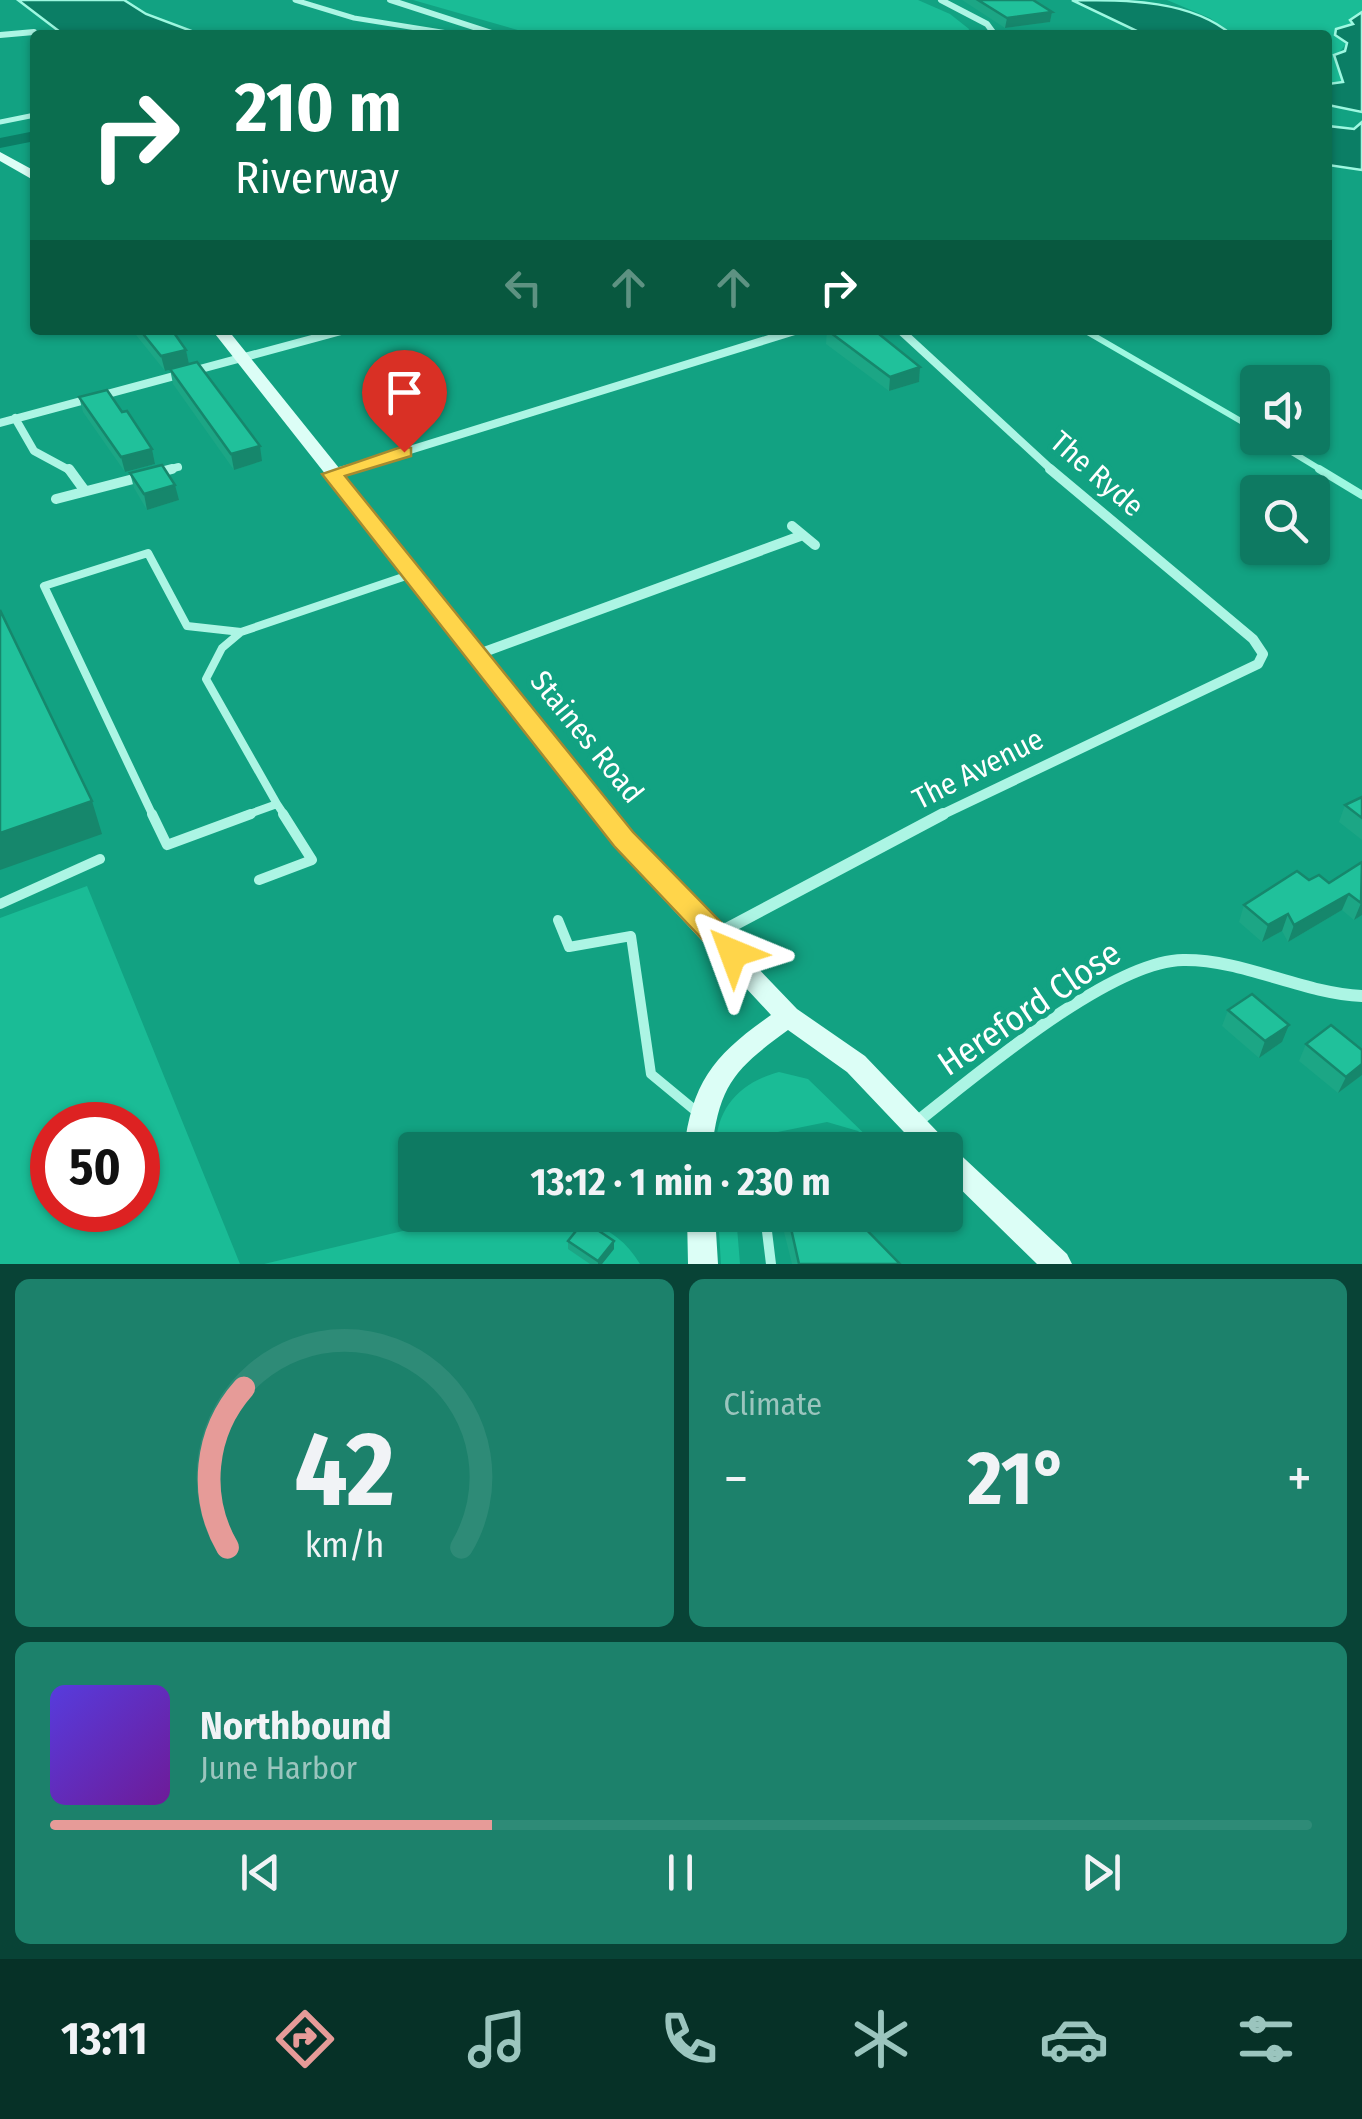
<!DOCTYPE html>
<html lang="en">
<head>
<meta charset="utf-8">
<style>
	:root { --surface:#0e7a62; --page:#1c816b; --text:#f1f3f6; --muted:#9bc5be; --line:#2e8b77; --accent:#e69b98 }
	body { margin:0; font-family:"Fira Sans Condensed",sans-serif; background:var(--page); color:var(--text); height:100vh; display:flex; flex-direction:column; font-size:38px; white-space:nowrap }
	* { box-sizing:border-box; margin:0 }
	p { font-size:32px; color:var(--muted) }
	.icon { flex:none; width:55px; height:55px; fill:none; stroke:currentColor; stroke-width:2; stroke-linecap:round; stroke-linejoin:round }
	.map { position:relative; height:1264px; overflow:hidden }
	.drawer { display:flex; flex-direction:column; gap:15px; padding:15px; background:#084336; flex:1 }
	.drawer>* { flex:none }
	.guide { position:absolute; left:30px; top:30px; width:1302px; height:305px; border-radius:10px; box-shadow:0 2px 8px #0004; background:#0b6e4f; color:#fff; overflow:hidden }
	.fabs { position:absolute; left:1240px; top:365px; display:grid; gap:20px }
	.fabs a { display:grid; place-items:center; width:90px; height:90px; border-radius:10px; background:var(--surface); box-shadow:0 2px 8px #0004; font-size:50px }
	.speed { position:absolute; left:30px; top:1102px; display:flex; gap:20px; font-size:50px; font-weight:700; text-align:center }
	.speed>* { display:grid; place-content:center; width:130px; height:130px; border-radius:50%; background:var(--surface); box-shadow:0 2px 8px #0004; line-height:1 }
	.speed .limit { border:15px solid #d22; background:#fff; color:#111 }
	.pin { position:absolute; display:grid; place-items:center; width:85px; height:85px; color:#fff; margin:-102px -42px; border-radius:50% 50% 50% 0; rotate:-45deg; box-shadow:0 0 10px #0007 }
	.pin .icon { rotate:45deg }
	.me { position:absolute; width:110px; margin:-55px; rotate:316deg; stroke-linejoin:round; filter:drop-shadow(0 0 8px #0008) }
	.turn { display:flex; align-items:center; gap:35px; height:210px; padding:0 40px; font-size:45px }
	.turn .icon { width:130px; height:130px; stroke-width:2.5 }
	.turn b { display:block; font-size:70px; line-height:85px }
	.lanes { display:flex; align-items:center; height:95px; padding:0 40px; background:#0003; justify-content:center; gap:50px; direction:ltr }
	.lanes .off { opacity:.35 }
	.big { font-size:75px; font-weight:700; line-height:1.1 }
	.drawer .widget { flex:1; display:flex; flex-direction:column; justify-content:center; gap:15px; min-width:0; padding:0 35px; border-radius:15px; background:var(--page) }
	.drawer .dial { align-items:center; gap:0 }
	.dial svg { height:260px; overflow:visible; fill:none; stroke:var(--line); stroke-width:7; stroke-linecap:round; text-anchor:middle }
	.dial text { fill:var(--text); stroke:none }
	.song { display:flex; align-items:center; gap:30px }
	.cover { width:120px; height:120px; border-radius:15px; background:linear-gradient(135deg,hsl(250 70% 55%),hsl(280 70% 35%)) }
	.played { height:10px; border-radius:5px; background:linear-gradient(90deg,var(--accent) 35%,var(--line) 35%) }
	.keys { display:flex; justify-content:space-around; direction:ltr }
	.heat { display:flex; justify-content:space-between; align-items:center; font-size:55px; direction:ltr }
	.drawer .tiles { flex:1; display:grid; gap:15px; grid-template-columns:1fr 1fr }
	.widget:last-child { grid-column:span 2 }
	.trip { position:absolute; left:398px; top:1132px; width:565px; height:100px; border-radius:10px; background:var(--surface); box-shadow:0 2px 8px #0004; font-weight:700; line-height:100px; text-align:center }
	.tab-bar { display:flex; height:160px; justify-content:space-around; align-items:center; background:#063127; color:var(--muted) }
	.tab-bar .icon { width:70px; height:70px }
	.tab-bar .current { color:var(--accent) }
	.tab-bar b { font-size:45px; color:var(--text) }
	.map>svg:first-child { display:block }
</style>
</head>
<body>
<div class="map">
<svg width="1362" height="1264" viewBox="0 0 1362 1264">
	<rect width="100%" height="100%" fill="#12a282"/>
	<path fill="#1abc96" fill-rule="evenodd" d="M413,0h505l32,14 19,15 -2,6h-432z
		M1167,0h195v12l-11,7 3,5 -15,3 -1,11 9,5 -11,13 7,26 -15,2v-49h-96l-22,-17z
		M87,886l153,378h-240v-346zM52,1125h86v85h-86z
		M779,1072l29,7 73,71 -23,-19 -31,-9 -64,13 -19,15h-28c-1,-42 25,-68 63,-78z
		M470,1215c62,0 134,-12 170,49h-376z
		M718,1215h18l4,49h-19z"/>
	<path fill="#0b7e65" stroke="#9ef8e1" stroke-width="2.5" d="M18,0h106l22,14 56,21h-138z
		M1072,0c56,0 119,0 160,35h-87z
		M1362,12v100l-34,-7v-21l15,-2 -9,-27 11,-4 2,-8 -12,-8 1,-6 17,-5 -3,-4z
		M1362,122v48l-34,-5v-39l26,3z"/>
	<g fill="none" stroke-linecap="round" stroke-linejoin="round">
		<path stroke="#9ef8e1" stroke-width="6" d="M1084,330l174,101
			M1269,438l54,33"/>
		<path stroke="#9ef8e1" stroke-width="8" d="M1319,469l43,26"/>
		<path fill="#0b7e65" fill-rule="evenodd" d="M35,131v10l-35,7v-10z"/>
		<path stroke="#acf5e4" stroke-width="5" d="M295,0l59,18 106,17
			M0,122l35,-7"/>
		<path stroke="#acf5e4" stroke-width="8" d="M241,632l171,-58
			M277,804l8,12
			M153,816l-109,-230 104,-33 39,73 54,6 -19,16 -16,31 71,125 -33,12"/>
		<path stroke="#acf5e4" stroke-width="10" d="M152,814l15,31 84,-31
			M259,880l53,-20 -29,-46
			M0,904l100,-45
			M558,920l11,27 62,-11 20,138 46,38
			M765,1215l6,49"/>
		<path stroke="#acf5e4" stroke-width="6" d="M390,0l108,35
			M941,0l46,24 8,11
			M0,35l34,-3"/>
		<path stroke="#acf5e4" stroke-width="8" d="M900,330l153,141
			M15,418l19,33 37,20
			M0,423l345,-93
			M163,471l15,-4
			M342,471l456,-141"/>
		<path stroke="#acf5e4" stroke-width="10" d="M69,469l16,22
			M332,474l18,-5
			M56,499l116,-30
			M792,526l23,19
			M476,655l327,-120
			M939,816l319,-152 5,-10 -10,-15 -203,-170"/>
		<path stroke="#acf5e4" stroke-width="12" d="M715,935l228,-121
			M913,1125c60,-47 196,-164 270,-165 60,-1 118,33 179,36"/>
		<path fill="#dcfef6" fill-rule="evenodd" d="M0,152l35,19v10l-35,-20z
			M212,330h16l428,532 141,147 68,47 86,90 116,108 5,10h-35l-92,-90v-24h-24l-74,-78 -59,-42c-52,38 -69,54 -76,120h-28c8,-69 31,-96 87,-135l-131,-141z
			M687,1215h28l3,49h-30z"/>
	</g>
	<path fill="#1ca685" d="M962,0h71l19,12 -2,10 -45,6z
		M132,330h40l14,20 3,14 -24,7z
		M827,330l93,37 -1,15 -30,9 -63,-47z
		M170,369l92,92 -28,9 -61,-86z
		M79,397l43,15 30,37 3,15 -30,8 -42,-60z
		M130,473l49,27 -32,10 -13,-22z
		M1362,797v43l-23,-18 6,-17z
		M1362,862v53l-8,5 -12,-10 -54,32 -6,-11 -20,11 -23,-20 5,-17 65,-25 20,3z
		M1228,1010l54,32 -23,16 -37,-32z
		M1306,1044l56,6v25l-24,18 -39,-32z
		M786,1215h66l48,49h-108l-8,-32z
		M568,1241l46,8 -12,15h-12l-22,-15z"/>
	<path fill="#16876c" d="M1052,12l-2,10 -45,6 2,-10z
		M186,350l3,14 -24,7 -4,-15z
		M920,367l-1,15 -30,9 1,-14z
		M260,446l2,15 -28,9 -3,-16z
		M152,449l3,15 -30,8 -4,-15z
		M175,485l4,15 -32,10 -3,-16z
		M92,801l10,33 -102,36v-37z
		M1349,894l-7,16 -54,32 6,-17z
		M1362,902v13l-8,5 7,-17z
		M1288,914l-6,17 -20,11 6,-17z
		M1289,1025l-7,17 -23,16 6,-17z
		M1362,1064v11l-24,18 8,-16z
		M614,1241v8l-12,15h-4v-3z"/>
	<path fill="#20c19b" stroke="#16876c" stroke-width="2.5" d="M978,0h55l19,12 -45,6z
		M140,330h32l14,20 -25,6z
		M827,330h47l46,37 -30,10z
		M197,362l63,84 -29,8 -61,-85z
		M107,390l15,22 5,-1 25,38 -31,8 -42,-60z
		M162,465l13,20 -31,9 -14,-21z
		M0,610l92,191 -92,32z
		M1362,797v21l-17,-13z
		M1362,862l-1,41 -12,-9 -55,31 -6,-11 -20,11 -24,-20 53,-34 12,9 10,-5 10,8z
		M1252,994l37,31 -24,16 -37,-31z
		M1331,1025l31,25v14l-16,13 -40,-33z
		M788,1215h64l48,49h-101z
		M584,1221l30,20 -16,20 -30,-20z"/>
	<path fill="#ffd54a" stroke="#a68a30" stroke-width="2.5" d="M404,446l7,2v8l-66,20 288,356 110,113 4,8 -4,8h-20l-109,-115 -292,-372z"/>
	<g text-anchor="middle" stroke-width="10" stroke-linejoin="round" paint-order="stroke">
		<g font-size="30" fill="#fff" stroke="#12a282">
			<text transform="translate(1097 474) rotate(41)" y="10">The Ryde</text>
			<text transform="translate(587 737) rotate(51)" y="10">Staines Road</text>
			<text transform="translate(978 769) rotate(-27)" y="10">The Avenue</text>
		</g>
		<g font-size="35" fill="#fff" stroke="#12a282">
			<text transform="translate(1029 1008) rotate(-34)" y="12">Hereford Close</text>
		</g>
	</g>
</svg>
<div class="fabs">
<a><svg class="icon" aria-label="sound" viewBox="0 0 24 24"><path d="M4 9h4l5-4v14l-5-4H4zM17 9q2 3 0 6"/></svg></a>
<a><svg class="icon" aria-label="search" viewBox="0 0 24 24"><circle cx="10" cy="10" r="6"/><path d="M15 15l6 6"/></svg></a>
</div>
<div class="speed"><div class="limit">50</div></div>
<div class="pin" style="left:404px;top:452px;background:#d93025"><svg class="icon" aria-label="arrive" viewBox="0 0 24 24"><path d="M6 21V4h12l-3 4 3 4H6"/></svg></div>
<svg class="me" style="left:733px;top:953px" viewBox="-20 -20 40 40"><path d="M0-17L14 15 0 8-14 15z" fill="#ffd54a" stroke="#fff" stroke-width="4"/></svg>
<div class="trip">13:12 · 1 min · 230 m</div>
<div class="guide">
<div class="turn"><svg class="icon" aria-label="right" viewBox="0 0 24 24"><path d="M7 20v-9h11M14 6l5 5-5 5"/></svg><div><b>210 m</b>Riverway</div></div>
<div class="lanes"><svg class="icon off" aria-label="left" viewBox="0 0 24 24"><path d="M17 20v-9H6M10 6l-5 5 5 5"/></svg><svg class="icon off" aria-label="ahead" viewBox="0 0 24 24"><path d="M12 20V5M6 11l6-6 6 6"/></svg><svg class="icon off" aria-label="ahead" viewBox="0 0 24 24"><path d="M12 20V5M6 11l6-6 6 6"/></svg><svg class="icon" aria-label="right" viewBox="0 0 24 24"><path d="M7 20v-9h11M14 6l5 5-5 5"/></svg></div>
</div>
</div>
<section class="drawer">
<div class="tiles">
<div class="widget dial"><svg viewBox="0 0 100 80">
<path d="M14 69A42 42 0 1 1 86 69"/>
<path d="M14 69A42 42 0 0 1 19 20" stroke="#e69b98"/>
<text x="50" y="56" font-size="32" font-weight="700">42</text>
<text x="50" y="72" font-size="11">km/h</text>
</svg></div>
<div class="widget"><p>Climate</p>
<div class="heat"><a>−</a><b class="big">21°</b><a>+</a></div>
</div>
<div class="widget">
<div class="song"><i class="cover"></i><div><b>Northbound</b><p>June Harbor</p></div></div>
<div class="played"></div>
<div class="keys"><svg class="icon" aria-label="previous" viewBox="0 0 24 24"><path d="M18 5L8 12l10 7zM5 5v14"/></svg><svg class="icon" aria-label="pause" viewBox="0 0 24 24"><path d="M8 5v14M16 5v14"/></svg><svg class="icon" aria-label="next" viewBox="0 0 24 24"><path d="M6 5l10 7-10 7zM19 5v14"/></svg></div>
</div>
</div>
</section>
<nav class="tab-bar">
<b>13:11</b>
<svg class="icon current" aria-label="directions" viewBox="0 0 24 24"><path d="M12 3l9 9-9 9-9-9zM9 14v-3h6M13 9l2 2-2 2"/></svg>
<svg class="icon" aria-label="music" viewBox="0 0 24 24"><path d="M9 18V5l10-2v13"/><circle cx="6" cy="18" r="3"/><circle cx="16" cy="16" r="3"/></svg>
<svg class="icon" aria-label="phone" viewBox="0 0 24 24"><path d="M5 4h4l2 5-3 2q2 4 5 5l2-3 5 2v4C11 20 4 13 5 4z"/></svg>
<svg class="icon" aria-label="climate" viewBox="0 0 24 24"><path d="M12 3v18M4 7l16 10M4 17L20 7"/></svg>
<svg class="icon" aria-label="car" viewBox="0 0 24 24"><path d="M5 17H2v-5l4-1 3-4h7l3 4 3 1v5h-3M9 17h6M6 11h13"/><circle cx="7" cy="17" r="2"/><circle cx="17" cy="17" r="2"/></svg>
<svg class="icon" aria-label="filters" viewBox="0 0 24 24"><path d="M4 7h16M4 17h16"/><circle cx="9" cy="7" r="2"/><circle cx="15" cy="17" r="2"/></svg>
</nav>
</body>
</html>
